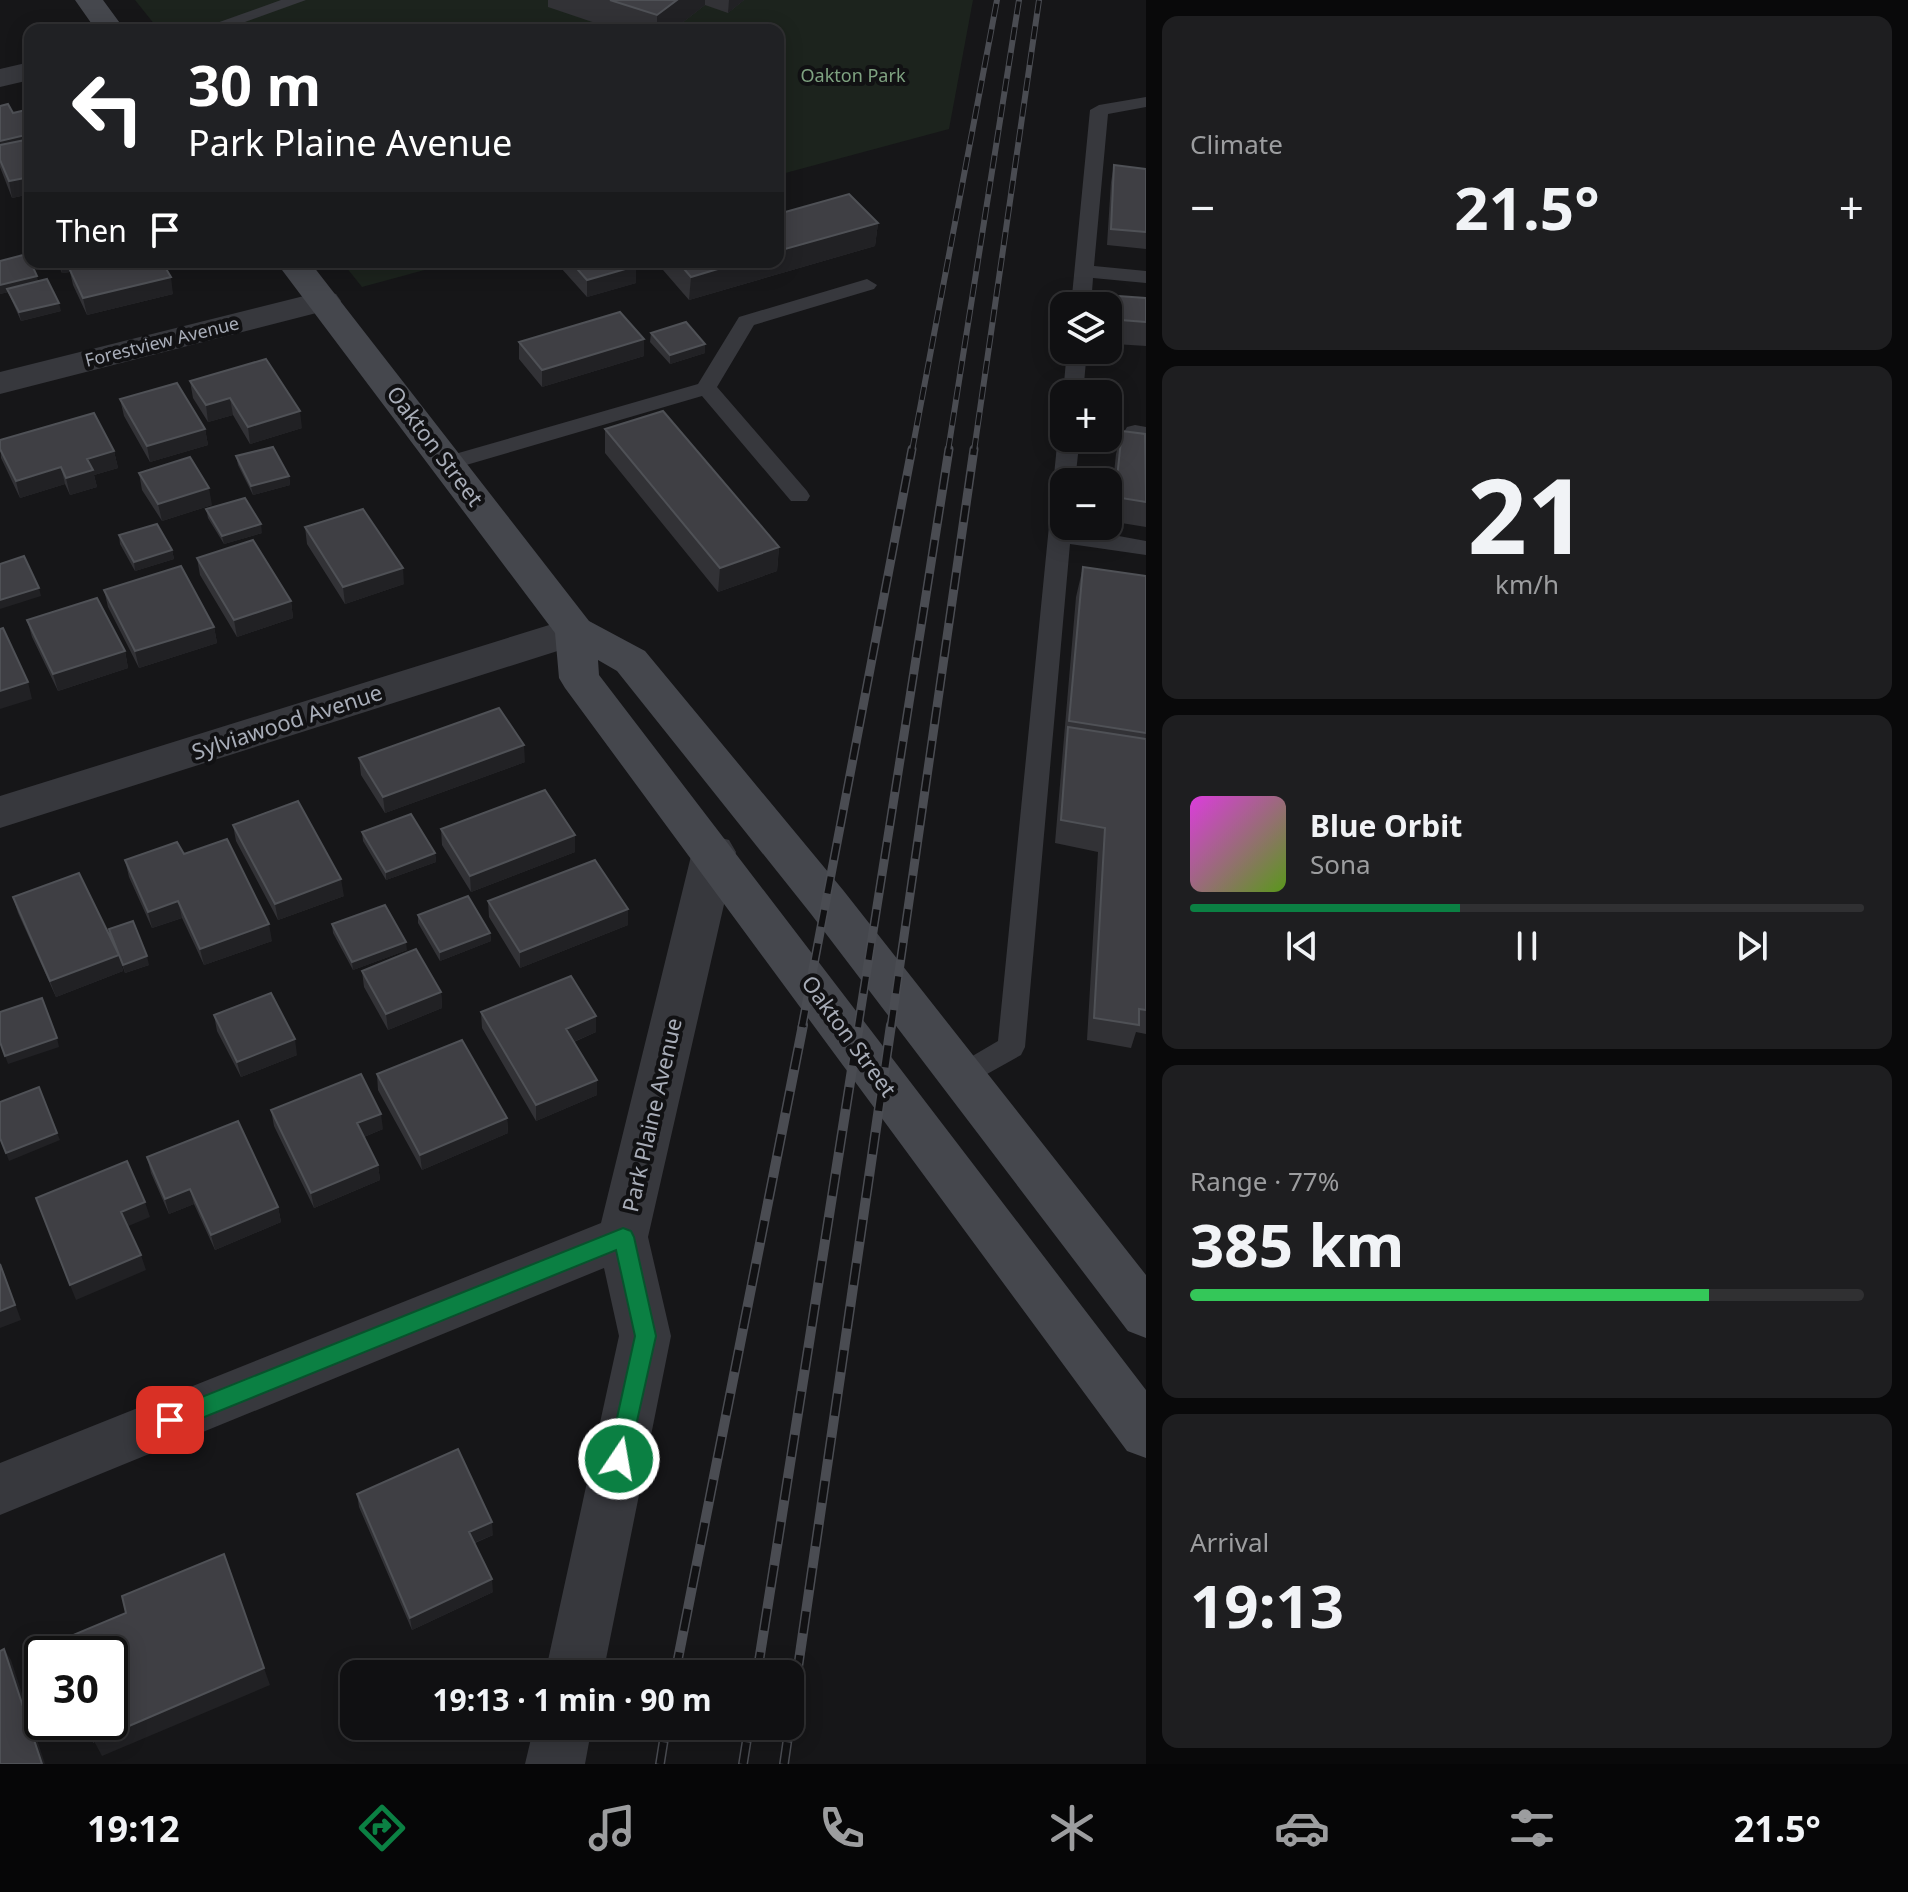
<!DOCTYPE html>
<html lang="en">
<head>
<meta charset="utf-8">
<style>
	:root { --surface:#101012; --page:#1e1e20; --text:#f1f3f6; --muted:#9c9d9f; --line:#303032; --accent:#0b8043 }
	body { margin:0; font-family:"Noto Sans",sans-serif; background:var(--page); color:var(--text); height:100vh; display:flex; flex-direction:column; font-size:30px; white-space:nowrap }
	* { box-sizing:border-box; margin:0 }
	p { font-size:26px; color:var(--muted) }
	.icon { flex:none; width:44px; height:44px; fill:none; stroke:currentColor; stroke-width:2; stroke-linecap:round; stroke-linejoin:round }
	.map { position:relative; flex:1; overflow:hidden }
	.sheet { display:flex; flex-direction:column; gap:16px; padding:16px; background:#09090a; width:762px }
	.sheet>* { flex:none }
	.top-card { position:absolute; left:24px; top:24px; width:760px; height:244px; border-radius:16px; box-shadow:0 4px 20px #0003,0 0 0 2px var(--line); background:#202124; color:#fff; overflow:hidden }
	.controls { position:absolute; left:1050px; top:292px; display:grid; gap:16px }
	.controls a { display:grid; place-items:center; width:72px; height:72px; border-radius:16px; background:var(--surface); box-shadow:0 4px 20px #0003,0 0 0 2px var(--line); font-size:40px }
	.speed { position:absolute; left:24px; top:1636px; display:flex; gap:16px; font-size:40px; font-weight:700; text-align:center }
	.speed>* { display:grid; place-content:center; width:104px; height:104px; border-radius:50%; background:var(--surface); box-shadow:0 4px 20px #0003,0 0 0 2px var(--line); line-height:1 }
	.speed .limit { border:4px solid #111; border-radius:12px; background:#fff; color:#111 }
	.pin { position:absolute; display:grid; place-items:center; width:68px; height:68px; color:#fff; margin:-34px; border-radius:16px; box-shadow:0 4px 12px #0006 }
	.me { position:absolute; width:88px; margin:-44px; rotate:12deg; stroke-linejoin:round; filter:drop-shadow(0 0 6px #0008) }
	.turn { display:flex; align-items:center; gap:28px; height:168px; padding:0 32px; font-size:36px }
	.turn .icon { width:104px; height:104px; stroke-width:2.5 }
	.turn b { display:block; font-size:56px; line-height:68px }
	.then { display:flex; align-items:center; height:76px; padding:0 32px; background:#0003; gap:16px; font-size:30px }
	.big { font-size:60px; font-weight:700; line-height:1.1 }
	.sheet .tile { flex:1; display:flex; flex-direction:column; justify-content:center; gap:12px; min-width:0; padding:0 28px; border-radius:16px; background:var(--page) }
	.sheet .dial { align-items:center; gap:0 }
	.dial b { font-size:104px; line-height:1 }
	.song { display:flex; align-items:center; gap:24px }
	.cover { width:96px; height:96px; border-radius:12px; background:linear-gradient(135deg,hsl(300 70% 55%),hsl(90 70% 35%)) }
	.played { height:8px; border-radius:4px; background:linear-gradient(90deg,var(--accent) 40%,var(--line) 40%) }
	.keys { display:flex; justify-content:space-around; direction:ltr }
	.heat { display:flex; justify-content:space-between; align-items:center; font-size:44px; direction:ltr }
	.charge { height:12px; border-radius:6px; background:linear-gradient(90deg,#34c759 77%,var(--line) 0) }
	.trip { position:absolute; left:340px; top:1660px; width:464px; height:80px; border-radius:16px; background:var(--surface); box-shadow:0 4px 20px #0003,0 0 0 2px var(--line); font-weight:700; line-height:80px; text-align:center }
	.tabs { display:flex; height:128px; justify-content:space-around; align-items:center; background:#060607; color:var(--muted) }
	.tabs .icon { width:56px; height:56px }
	.tabs .active { color:var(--accent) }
	.tabs b { font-size:36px; color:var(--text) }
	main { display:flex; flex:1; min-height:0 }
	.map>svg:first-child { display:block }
</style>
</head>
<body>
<main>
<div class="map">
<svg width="1146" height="1764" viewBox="0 0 1146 1764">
	<rect width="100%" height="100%" fill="#161618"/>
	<path fill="#1c231d" d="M135,0h838l-24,129 -171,46v-145h-619z
		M342,262h112l-92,25z"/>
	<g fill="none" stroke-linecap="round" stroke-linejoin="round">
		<path fill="#37383d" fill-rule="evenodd" d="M281,0h25l-83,30h-26z
			M1146,97v10l-38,7 -14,152 52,5v12l-53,-5 -2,28h-20l19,-196 9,-5z
			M867,279l10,6 -3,4 -120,36 -37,62 90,104 3,5 -3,5h-16l-89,-105 -253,74 -11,-7 3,-5 257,-74 41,-67z
			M1067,350h20l-4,44h-20z
			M1135,425l11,2v14l-19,-4 -3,-5 3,-5z
			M1068,438l11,7 -4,37h-11v44l82,15v14l-76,-11 -45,503 -4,8 -59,33 -10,-4 -4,-8 4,-8 46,-27 59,-596z"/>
		<path fill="#37383d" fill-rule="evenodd" d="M30,62v18l-30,7v-18z
			M324,291l12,3 5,7 -5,7 -336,86v-22z
			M575,617l14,4 6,10 -6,10 -589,187v-32z
			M714,836l15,4 7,12 -88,385 23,99 -68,338h-58l74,-338 -15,-68 -604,247v-52l601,-240 91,-371 7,-12z
			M534,1726h58l-7,38h-60z"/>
		<path fill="#45474d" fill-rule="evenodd" d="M75,0h28l22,30h-29z
			M276,262h34l279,359 56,30 198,239 303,385v63l-18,-7 -317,-417 -194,-243 -19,-11 1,15 547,715v68l-19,-7 -562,-763 -6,-10 -4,-45z"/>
		<defs>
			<path id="rail-far2" d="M912,451l85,-451
				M948,451l71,-451
				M974,451l65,-451"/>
			<path id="rail-far1" d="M802,1027l110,-578
				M858,1027l91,-578
				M891,1027l83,-578"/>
			<path id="rail" d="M675,1674l128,-649
				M757,1674l102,-649
				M660,1764l6,-38
				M743,1764l6,-38
				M784,1764l107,-739"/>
		</defs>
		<use href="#rail-far2" stroke="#4a4c52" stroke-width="6"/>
		<use href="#rail-far1" stroke="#4a4c52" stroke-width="9"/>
		<use href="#rail" stroke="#4a4c52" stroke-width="10"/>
		<use href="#rail-far2" stroke="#111113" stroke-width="4" stroke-dasharray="13" stroke-linecap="butt"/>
		<use href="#rail-far1" stroke="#111113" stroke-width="6" stroke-dasharray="17" stroke-linecap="butt"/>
		<use href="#rail" stroke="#111113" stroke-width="7" stroke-dasharray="22" stroke-linecap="butt"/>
	</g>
	<path fill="#323236" d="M548,0h196l-16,13 -23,-8 -32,25h-57l-68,-23z
		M0,106l13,7 17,-4v85l-18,4 -12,-31z
		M1114,165l32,4v80l-39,-4 4,-63z
		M878,223l-3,23 -186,54 -26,-30v-8h115z
		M0,261l38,20 23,30 -40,10 -13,-29 -8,2z
		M57,262h105l11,32 -86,21 -14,-30 -3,-13 -8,1z
		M561,262h72l3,21 -49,14 -26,-29z
		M1118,296l28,2v48l-31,-2 -2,-25z
		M651,333l54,11v9l-35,11 -20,-22z
		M519,342l125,14 -102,31 -23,-28z
		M190,381l112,47 -52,16 -17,-29 -25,7 -15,-24z
		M120,399l85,30 3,16 -58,17 -26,-46z
		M605,429l174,118 -2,24 -59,21 -113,-139z
		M1122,431l24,8v88l-37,-6 7,-67z
		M0,440l114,11 4,17 -24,7 3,12 -27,8 -5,-11 -45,14 -19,-40z
		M236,456l53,20 1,9 -37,10 -15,-30z
		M139,473l73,32 -50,16 -20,-31z
		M206,509l56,24 -38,11 -16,-26z
		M305,527l99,57 -59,20 -38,-60z
		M119,535l53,15 2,9 -39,12 -15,-27z
		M197,558l94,43 2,17 -56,19 -37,-62z
		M1083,567l63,9v458l-10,-2 -5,16 -44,-8 11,-188 -43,-9 21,-246z
		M104,590l110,37 3,16 -78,25 -31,-61z
		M27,620l98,31 3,17 -70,23 -26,-54z
		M359,758l166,4 -140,51 -24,-38z
		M233,825l111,71 -66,24 -42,-79z
		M441,829l134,23 -104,40 -29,-47z
		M362,832l73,21 1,9 -50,18 -23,-39z
		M184,854l88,87 -68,24 -22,-47 -30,10 -23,-51 -4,-17z
		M13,897l106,58 -10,-26 40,36 -24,8 -6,-18 4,16 -67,26 -38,-84z
		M488,901l140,24 -108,43 -31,-51z
		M418,915l72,18 1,8 -51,20 -22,-38z
		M332,924l75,26 -54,20 -20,-37z
		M362,971l79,21 1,16 -54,22 -24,-43z
		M481,1012l115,4v16l-22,10 23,53 -61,26 -54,-93z
		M214,1015l83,40 -56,22 -24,-46z
		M377,1074l130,44 1,15 -86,37 -44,-80z
		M271,1110l112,19 -19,8 14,28 2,15 -66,28 -40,-82z
		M147,1157l131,50 3,15 -66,28 -21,-46 -25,10 -18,-41z
		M357,1494l136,41 -18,8 18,49 -81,38 -53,-123z"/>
	<path fill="#212124" d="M677,0h28v5l-32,25h-16v-15z
		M729,0h15l-16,13z
		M30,134v17l-30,7v-17z
		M30,177v17l-18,4 -3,-17z
		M878,223l-3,23 -186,54 2,-23 50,-15h37v-11z
		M60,262h50l-41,6 1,4 -8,1z
		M636,266v17l-49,14v-17z
		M37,276l2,9 -39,9v-9z
		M171,277l2,17 -86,21 -4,-17z
		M59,303l2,8 -40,10 -2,-9z
		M644,339v17l-102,31v-17z
		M705,344v9l-35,11v-9z
		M230,398l3,17 -25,7 -2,-17z
		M300,411l2,17 -52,16 -2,-17z
		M205,429l3,16 -58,17 -3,-16z
		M114,451l4,17 -24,7 3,12 -27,8 -4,-17 21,-19z
		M61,467l4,17 -45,14 -4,-17z
		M289,476l1,9 -37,10 -2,-9z
		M209,488l3,17 -50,16 -4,-17z
		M261,524l1,9 -38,11 -2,-8z
		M779,547l-2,24 -59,21 2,-24z
		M172,550l2,9 -39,12 -1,-9z
		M403,568l1,16 -59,20 -2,-17z
		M39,588l2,8 -41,13v-9z
		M291,601l2,17 -56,19 -3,-17z
		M214,627l3,16 -78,25 -4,-17z
		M125,651l3,17 -70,23 -5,-17z
		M28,682l4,17 -32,10v-18z
		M524,745l1,17 -140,51 -2,-16z
		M575,835v17l-104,40 -1,-16z
		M435,853l1,9 -50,18v-8z
		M341,879l3,17 -66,24 -3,-16z
		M178,901l4,17 -30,10 -4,-16z
		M628,909v16l-108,43v-16z
		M269,924l3,17 -68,24 -4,-16z
		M490,933l1,8 -51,20v-9z
		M406,942l1,8 -54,20 -1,-8z
		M119,955l4,16 -67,26 -6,-16z
		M147,956l2,9 -24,8 -2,-8z
		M441,992l1,16 -54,22 -2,-16z
		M596,1016v16l-30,13v-16z
		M57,1038l2,9 -51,17 -3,-8z
		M295,1039l2,16 -56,22 -4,-15z
		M597,1080v15l-61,26v-16z
		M381,1114l2,15 -24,10 -2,-16z
		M507,1118l1,15 -86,37 -2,-15z
		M57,1133l3,7 -51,21 -3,-8z
		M378,1165l2,15 -66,28 -3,-15z
		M190,1189l4,15 -25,10 -4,-15z
		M145,1202l5,15 -24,10 -5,-15z
		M278,1207l3,15 -66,28 -4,-15z
		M141,1255l5,15 -70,30 -6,-15z
		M0,1262l21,58 -21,8z
		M492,1522l1,13 -22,9 -2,-12z
		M492,1579l1,13 -81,38 -2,-12z
		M4,1649l7,11 34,104h-3z
		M264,1668l6,17 -168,71 -8,-15z"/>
	<path fill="#3f3f44" stroke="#4f5156" stroke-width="2" d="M610,0h67l-20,15z
		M8,104l5,9 17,-4v25l-30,7v-35z
		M30,139v38l-21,4 -9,-21v-15z
		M1114,165l32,4v63l-35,-3z
		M849,194l29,29 -100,28v-37z
		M27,254l10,22 -37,9v-24z
		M96,262h66l9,15 -88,21 -14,-30z
		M571,262h62l3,4 -49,14z
		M678,262h63l-50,15z
		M47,279l12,24 -40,9 -12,-23z
		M1118,296l28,2v24l-25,-2z
		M620,312l24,27 -102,31 -23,-28z
		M686,322l19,22 -35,11 -19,-22z
		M266,359l34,52 -52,16 -18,-29 -24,7 -16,-24z
		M177,383l28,46 -58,17 -27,-47z
		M663,411l116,136 -59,21 -115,-139z
		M94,413l20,38 -27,8 6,11 -27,8 -5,-11 -45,14 -16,-32v-9z
		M1122,431l23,3 1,68 -31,-5z
		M273,447l16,29 -38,10 -15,-30z
		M190,457l19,31 -51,16 -19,-31z
		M245,498l16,26 -39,12 -16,-27z
		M363,509l40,59 -60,19 -38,-60z
		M157,524l15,26 -38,12 -15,-27z
		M253,540l38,61 -57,19 -37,-62z
		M24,556l15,32 -39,12v-36z
		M181,566l33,61 -79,24 -31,-61z
		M1083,567l63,9v157l-77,-12z
		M97,598l28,53 -72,23 -26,-54z
		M3,628l25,54 -28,9v-62z
		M499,708l25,37 -141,52 -24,-39z
		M1068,727l78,12v271l-7,-1v16l-45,-7 11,-190 -44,-8z
		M545,790l30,45 -105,41 -29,-47z
		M298,801l43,78 -66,25 -42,-79z
		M411,814l24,39 -49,19 -24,-40z
		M227,839l42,85 -69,25 -22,-48 -30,11 -23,-52 52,-18 7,12z
		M595,860l33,49 -108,43 -32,-51z
		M79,873l40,82 -69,26 -37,-84z
		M468,896l22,37 -50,19 -22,-37z
		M385,905l21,37 -54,20 -20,-38z
		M133,921l14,35 -24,9 -14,-36z
		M416,949l25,43 -55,22 -24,-43z
		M571,976l25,40 -30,13 31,51 -61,25 -55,-93z
		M271,993l24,46 -58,23 -23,-47z
		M42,998l15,40 -52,18 -5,-14v-30z
		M462,1040l45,78 -87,37 -43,-81z
		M361,1074l20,40 -24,9 21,42 -67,28 -40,-83z
		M39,1087l18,46 -51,20 -6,-15v-36z
		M238,1121l40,86 -67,28 -21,-46 -25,10 -18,-42z
		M127,1161l18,41 -24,10 20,43 -71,30 -34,-87z
		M0,1264l15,41 -15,6z
		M458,1449l34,73 -23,10 23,47 -82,39 -53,-124z
		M224,1554l40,114 -170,73 -5,-19h21v-68h-40l-4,-16 60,-25 -4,-17z
		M4,1649l38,115h-42v-113z"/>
	<path fill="#0b8043" stroke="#07532c" stroke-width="2" d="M623,1228l8,3 3,6 22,99 -29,130 -8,4 -8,-4 -3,-7 27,-123 -19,-86 -446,181 -8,-4 -3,-7 3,-7z"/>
	<g text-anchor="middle" stroke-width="8" stroke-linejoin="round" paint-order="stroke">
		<g font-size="18" fill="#7fa381" stroke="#111113">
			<text x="853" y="82">Oakton Park</text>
		</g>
		<g font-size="18" fill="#a8adb8" stroke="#111113">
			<text transform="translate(162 342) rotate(-14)" y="6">Forestview Avenue</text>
		</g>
		<g font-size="22" fill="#a8adb8" stroke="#111113">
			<text transform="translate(435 446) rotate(53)" y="8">Oakton Street</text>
			<text transform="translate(287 722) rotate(-18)" y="8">Sylviawood Avenue</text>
			<text transform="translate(849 1036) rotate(54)" y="8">Oakton Street</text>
			<text transform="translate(652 1115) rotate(-77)" y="8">Park Plaine Avenue</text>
		</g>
	</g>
</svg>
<div class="controls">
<a><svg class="icon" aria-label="layers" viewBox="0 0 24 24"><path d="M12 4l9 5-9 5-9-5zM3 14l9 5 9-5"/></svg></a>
<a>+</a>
<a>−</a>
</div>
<div class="speed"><div class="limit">30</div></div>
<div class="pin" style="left:170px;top:1420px;background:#d93025"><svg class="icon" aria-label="arrive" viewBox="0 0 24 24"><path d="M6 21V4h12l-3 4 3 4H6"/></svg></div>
<svg class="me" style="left:619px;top:1459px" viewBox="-20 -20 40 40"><circle r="17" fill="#0b8043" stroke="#fff" stroke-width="3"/><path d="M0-11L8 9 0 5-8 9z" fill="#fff"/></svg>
<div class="trip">19:13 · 1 min · 90 m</div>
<div class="top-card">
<div class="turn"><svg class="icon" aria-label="left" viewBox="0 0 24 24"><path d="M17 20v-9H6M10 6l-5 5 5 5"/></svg><div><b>30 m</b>Park Plaine Avenue</div></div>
<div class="then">Then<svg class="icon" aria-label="arrive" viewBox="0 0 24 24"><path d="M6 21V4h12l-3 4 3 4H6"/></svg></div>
</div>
</div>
<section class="sheet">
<div class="tile"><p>Climate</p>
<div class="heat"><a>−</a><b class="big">21.5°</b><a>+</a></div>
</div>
<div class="tile dial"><b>21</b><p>km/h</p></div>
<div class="tile">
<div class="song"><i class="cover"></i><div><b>Blue Orbit</b><p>Sona</p></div></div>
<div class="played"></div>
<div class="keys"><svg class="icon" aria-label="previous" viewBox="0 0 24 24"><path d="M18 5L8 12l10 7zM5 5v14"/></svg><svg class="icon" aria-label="pause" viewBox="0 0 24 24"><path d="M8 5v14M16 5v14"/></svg><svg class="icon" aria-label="next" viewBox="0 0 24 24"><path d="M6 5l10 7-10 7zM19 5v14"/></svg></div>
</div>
<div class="tile"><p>Range · 77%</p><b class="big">385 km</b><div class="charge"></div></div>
<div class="tile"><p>Arrival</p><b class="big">19:13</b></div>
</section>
</main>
<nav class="tabs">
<b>19:12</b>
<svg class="icon active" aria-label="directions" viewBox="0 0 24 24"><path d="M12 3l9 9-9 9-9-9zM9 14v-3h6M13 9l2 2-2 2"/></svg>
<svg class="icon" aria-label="music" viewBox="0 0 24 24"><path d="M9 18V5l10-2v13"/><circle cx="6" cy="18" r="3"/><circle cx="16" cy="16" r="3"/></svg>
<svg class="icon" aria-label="phone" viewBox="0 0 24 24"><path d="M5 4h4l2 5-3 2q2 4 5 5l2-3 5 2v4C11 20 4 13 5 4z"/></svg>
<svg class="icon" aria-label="climate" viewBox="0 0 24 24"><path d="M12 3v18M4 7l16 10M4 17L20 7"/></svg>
<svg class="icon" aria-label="car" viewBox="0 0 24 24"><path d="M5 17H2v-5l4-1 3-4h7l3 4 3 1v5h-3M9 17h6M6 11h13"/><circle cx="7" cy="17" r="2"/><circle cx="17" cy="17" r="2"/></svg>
<svg class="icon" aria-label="filters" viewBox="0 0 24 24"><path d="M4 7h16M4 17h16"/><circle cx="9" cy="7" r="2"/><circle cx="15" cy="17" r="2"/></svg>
<b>21.5°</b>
</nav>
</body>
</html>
